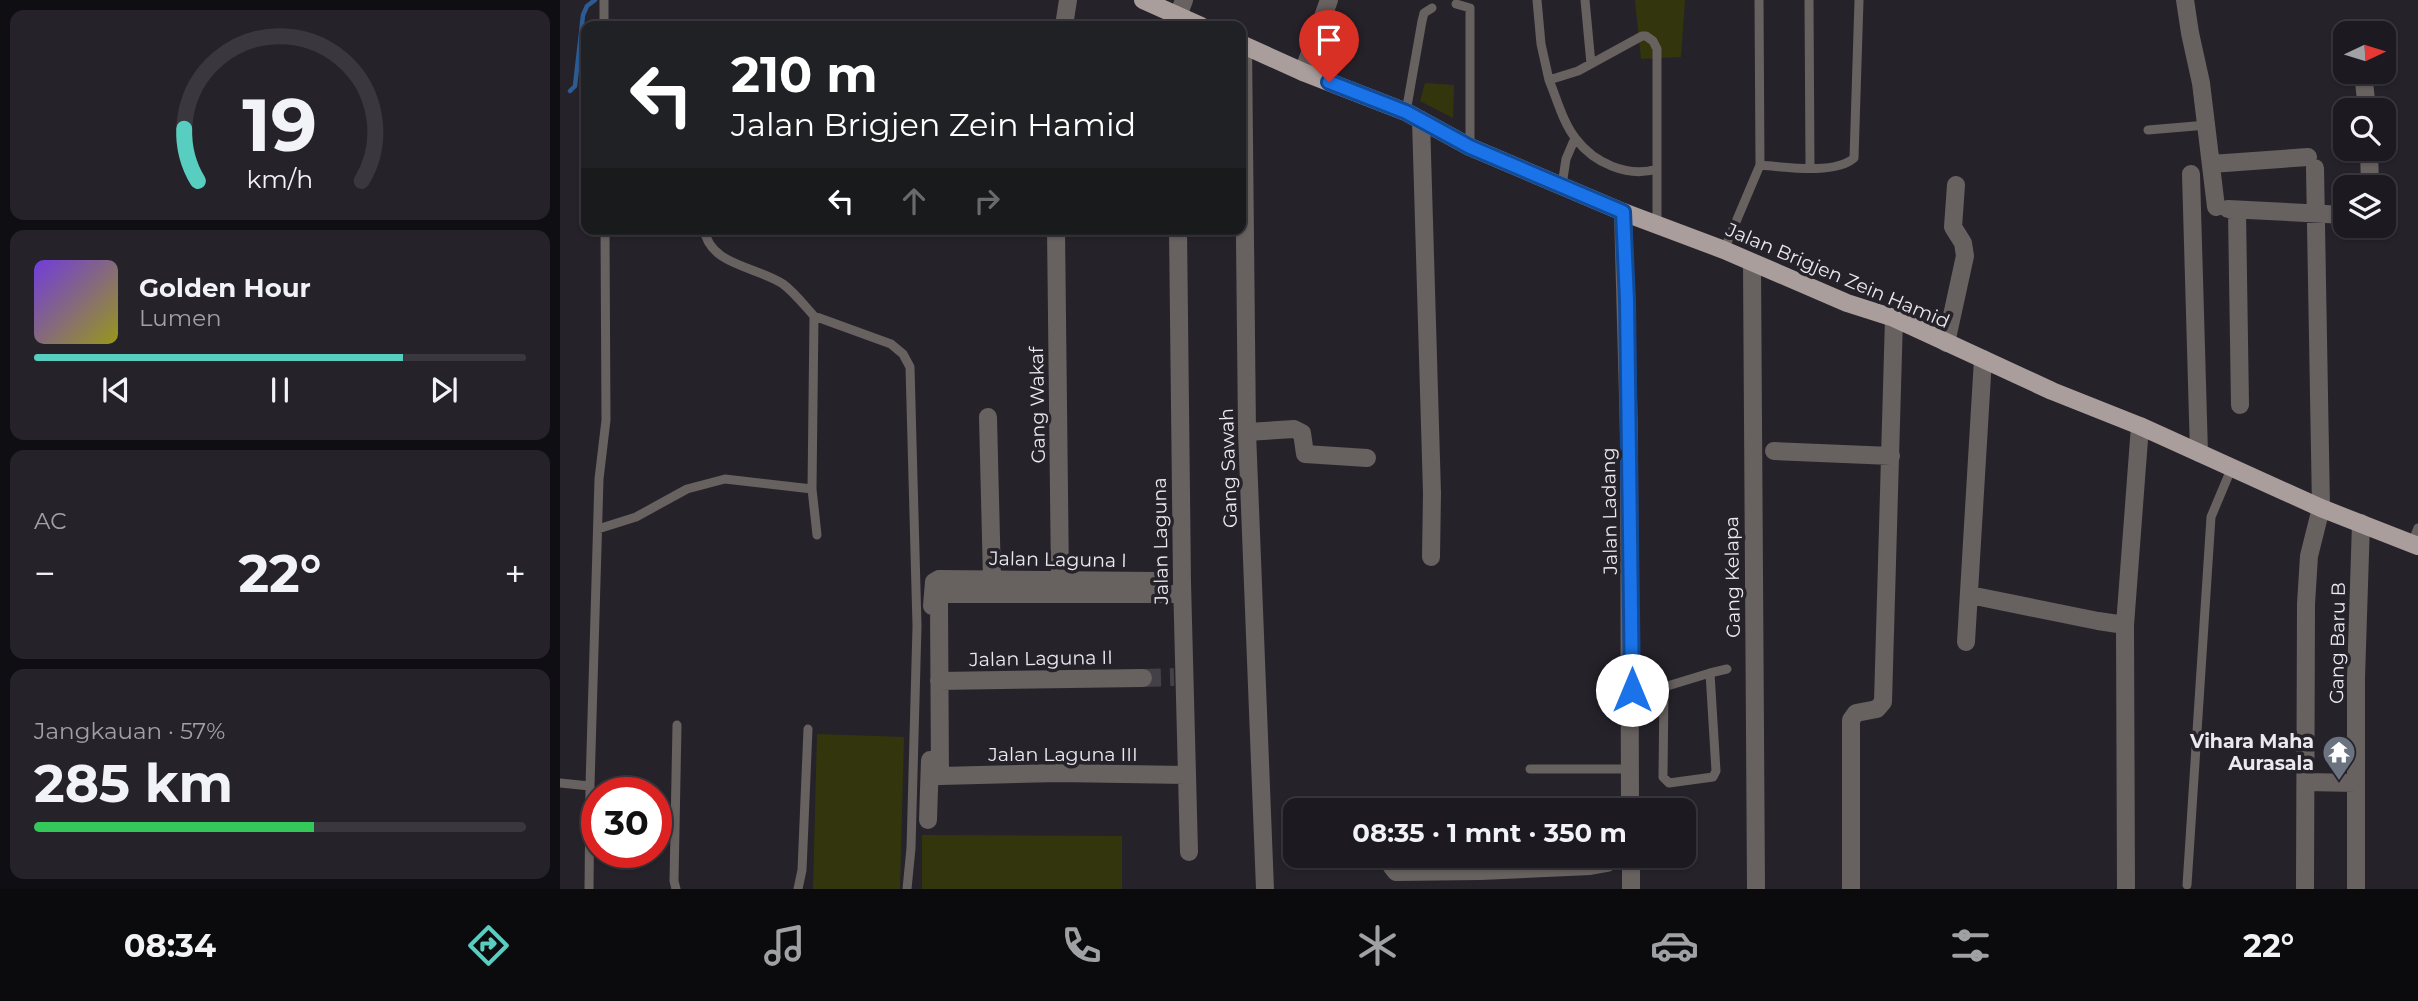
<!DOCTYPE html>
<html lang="id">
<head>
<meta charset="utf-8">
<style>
	:root { --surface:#1c1a20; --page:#252329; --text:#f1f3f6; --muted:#a0a1a5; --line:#3a383e; --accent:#58cec0 }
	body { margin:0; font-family:Montserrat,sans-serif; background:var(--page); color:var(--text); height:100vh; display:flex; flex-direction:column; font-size:26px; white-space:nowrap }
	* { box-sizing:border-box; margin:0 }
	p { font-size:23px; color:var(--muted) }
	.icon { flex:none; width:38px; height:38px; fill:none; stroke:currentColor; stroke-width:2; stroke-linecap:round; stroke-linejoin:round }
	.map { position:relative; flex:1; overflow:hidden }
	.drawer { display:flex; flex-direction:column; gap:10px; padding:10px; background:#0f0e12; width:560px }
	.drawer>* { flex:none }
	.banner { position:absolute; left:21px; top:21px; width:665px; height:214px; border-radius:14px; box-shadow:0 2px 5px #0004,0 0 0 2px var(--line); background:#202124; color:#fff; overflow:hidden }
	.needle { width:46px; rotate:86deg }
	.tools { position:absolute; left:1773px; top:21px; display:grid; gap:14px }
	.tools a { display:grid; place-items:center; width:63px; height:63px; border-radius:14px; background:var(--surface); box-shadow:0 2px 5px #0004,0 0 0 2px var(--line); font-size:35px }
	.speed { position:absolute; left:21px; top:777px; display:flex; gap:14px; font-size:35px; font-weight:700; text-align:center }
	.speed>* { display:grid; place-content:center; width:91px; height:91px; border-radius:50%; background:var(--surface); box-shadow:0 2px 5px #0004,0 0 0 2px var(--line); line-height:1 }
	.speed .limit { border:10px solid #d22; background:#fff; color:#111 }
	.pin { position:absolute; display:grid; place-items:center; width:60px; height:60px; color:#fff; margin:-72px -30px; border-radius:50% 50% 50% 0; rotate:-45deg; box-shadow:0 0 7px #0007 }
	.pin .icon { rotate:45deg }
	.me { position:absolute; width:77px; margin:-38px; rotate:0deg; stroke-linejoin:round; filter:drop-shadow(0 0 5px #0008) }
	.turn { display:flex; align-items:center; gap:24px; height:147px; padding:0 35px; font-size:32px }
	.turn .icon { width:91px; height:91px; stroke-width:2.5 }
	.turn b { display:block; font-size:49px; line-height:60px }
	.lanes { display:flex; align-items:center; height:66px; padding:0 35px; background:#0003; justify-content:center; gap:35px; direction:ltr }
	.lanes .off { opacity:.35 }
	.big { font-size:52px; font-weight:700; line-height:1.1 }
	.drawer .tile { flex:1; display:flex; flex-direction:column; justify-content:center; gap:10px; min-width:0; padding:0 24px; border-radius:14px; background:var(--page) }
	.drawer .dial { align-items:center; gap:0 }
	.dial svg { height:182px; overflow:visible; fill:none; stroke:var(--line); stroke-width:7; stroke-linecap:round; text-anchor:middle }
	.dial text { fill:var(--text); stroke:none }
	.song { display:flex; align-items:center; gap:21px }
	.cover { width:84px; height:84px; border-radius:10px; background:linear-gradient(135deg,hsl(260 70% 55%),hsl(60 70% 35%)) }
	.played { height:7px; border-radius:4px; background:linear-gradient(90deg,var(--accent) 75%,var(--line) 75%) }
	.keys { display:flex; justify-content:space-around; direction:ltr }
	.heat { display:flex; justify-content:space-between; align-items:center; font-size:38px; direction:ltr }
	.charge { height:10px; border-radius:5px; background:linear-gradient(90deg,#34c759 57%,var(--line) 0) }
	.trip { position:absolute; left:723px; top:798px; width:413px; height:70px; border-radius:14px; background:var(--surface); box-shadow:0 2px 5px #0004,0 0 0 2px var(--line); font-weight:700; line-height:70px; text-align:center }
	.dock { display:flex; height:112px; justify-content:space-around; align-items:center; background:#0b0a0d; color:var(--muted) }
	.dock .icon { width:49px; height:49px }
	.dock .current { color:var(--accent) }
	.dock b { font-size:32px; color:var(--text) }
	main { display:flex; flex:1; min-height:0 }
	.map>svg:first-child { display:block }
</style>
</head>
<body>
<main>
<section class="drawer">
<div class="tile dial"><svg viewBox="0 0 100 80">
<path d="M14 69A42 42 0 1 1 86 69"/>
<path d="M14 69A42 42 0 0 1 8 46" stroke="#58cec0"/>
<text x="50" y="56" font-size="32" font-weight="700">19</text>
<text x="50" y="72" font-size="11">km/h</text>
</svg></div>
<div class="tile">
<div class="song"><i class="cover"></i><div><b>Golden Hour</b><p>Lumen</p></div></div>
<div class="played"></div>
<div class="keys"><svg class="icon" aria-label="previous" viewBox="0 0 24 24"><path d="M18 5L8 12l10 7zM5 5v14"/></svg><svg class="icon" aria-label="pause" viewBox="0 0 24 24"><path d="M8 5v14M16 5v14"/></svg><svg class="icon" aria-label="next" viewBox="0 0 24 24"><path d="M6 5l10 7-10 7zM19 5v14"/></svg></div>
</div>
<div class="tile"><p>AC</p>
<div class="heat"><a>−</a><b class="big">22°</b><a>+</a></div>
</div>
<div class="tile"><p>Jangkauan · 57%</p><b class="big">285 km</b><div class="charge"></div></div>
</section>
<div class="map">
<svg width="1858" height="889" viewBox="0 0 1858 889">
	<rect width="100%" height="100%" fill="#26222a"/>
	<path fill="#33360c" d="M1075,0h50l-4,57 -40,2z
		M865,83l29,2 -1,33 -33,-17z
		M257,734l87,3 -4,152h-87z
		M362,835l200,1v53h-200z"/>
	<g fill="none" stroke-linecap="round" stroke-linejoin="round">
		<path stroke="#2e5b93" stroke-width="4.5" d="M10,91l5,-5 8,-71 4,-9 8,-6"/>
		<path stroke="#444048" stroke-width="18" stroke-dasharray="18 9" stroke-linecap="butt" d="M583,678l31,-1"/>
		<path stroke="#676160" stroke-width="9" d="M977,0l4,44 8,36
			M1025,0l6,64
			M1249,0l1,168
			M896,4l14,4v139
			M44,26v-26
			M846,112l16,-91 2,-8 8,-5
			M1588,130l59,-5
			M1200,165c25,2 75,10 94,-7l5,-158
			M1097,169c-29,9 -63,-6 -81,-30 -13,-16 -19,-40 -27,-59l29,-9 64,-35h4l7,5 4,8v176
			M1002,185l4,-26 9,-21
			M144,229c6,37 52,37 79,55 11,8 21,21 31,32l-2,173 5,46
			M1164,250l36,-85 -1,-165
			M254,316l77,28 12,10 7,13 7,259 -6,222 -4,41
			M38,529l38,-12 51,-28 38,-10 87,10
			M1852,543l6,-15
			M1150,673l17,-4
			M1072,690l32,-3 -1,90 6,6 44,-6 3,-6 -6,-98 -46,14
			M970,769h100
			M0,783l30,3 -1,103
			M30,786l9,-307 7,-59 -1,-191
			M1627,885l24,-368 21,-50
			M116,889l-2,-8 3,-156
			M238,889l4,-19 6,-141"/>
		<path stroke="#676160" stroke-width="18" d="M1625,0l5,33 11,50 15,124
			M618,16l6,-16
			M504,26l4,-26
			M1802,30v3
			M683,45l4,387 18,457
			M743,72l26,-72
			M1803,72l4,38
			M861,120l11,373 -1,64
			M1809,149l1,38
			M1651,164l97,-7
			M1631,174l8,279
			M1668,209l117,6
			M1677,211l3,194
			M1063,212l6,221 1,377
			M496,229l4,351
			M618,229l4,353 7,270
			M1192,264l4,625
			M1386,343l19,-87 -2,-13 -10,-16 3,-42
			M428,417l4,162
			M687,432l47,-3 8,4 3,21 62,4
			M1214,451l117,5
			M622,594h-240l-3,8 1,174 118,-3 129,2
			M1410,595l128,26 27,4 15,-199
			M372,606l2,-24 5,-3 218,2
			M1565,625l1,264
			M1406,642l17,-283
			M379,681l204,-3
			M1746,782l50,1
			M368,820l2,-60
			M1071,856v33
			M844,857l76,1 109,-1 23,2 -5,4 -17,3 -109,5 -85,1 -4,-5 2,-7z
			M1291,889v-169l5,-7 21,-4 6,-7 11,-384
			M1745,889l1,-285 3,-48 12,-48 -6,-340
			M1796,889v-211l5,-155"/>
		<path stroke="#aa9e9c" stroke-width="18" d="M583,0l58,26
			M681,44l62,28 103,40 64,35 153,65 101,38 123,53 47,15 158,73 88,35 181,82 97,38"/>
	</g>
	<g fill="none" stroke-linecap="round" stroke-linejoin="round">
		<defs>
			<path id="route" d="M769,82l77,30 64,35 153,65 4,88 5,390"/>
		</defs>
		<use href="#route" stroke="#114b97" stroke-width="18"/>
		<use href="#route" stroke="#1a73e8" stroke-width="12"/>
	</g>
	<defs>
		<symbol id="temple-pin" viewBox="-11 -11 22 30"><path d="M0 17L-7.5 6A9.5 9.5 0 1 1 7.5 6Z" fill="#6b7280" stroke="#26222a"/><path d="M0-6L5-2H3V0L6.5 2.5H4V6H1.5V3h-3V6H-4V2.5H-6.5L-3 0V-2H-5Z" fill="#fff"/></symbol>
	</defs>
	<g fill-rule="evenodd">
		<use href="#temple-pin" x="1760" y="733" width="38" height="52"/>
	</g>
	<g text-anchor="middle" stroke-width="7" stroke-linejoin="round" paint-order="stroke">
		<g font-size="19" fill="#ebe9ef" stroke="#26222a">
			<text transform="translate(1278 275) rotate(23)" y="7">Jalan Brigjen Zein Hamid</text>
			<text transform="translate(477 405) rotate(-91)" y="7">Gang Wakaf</text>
			<text transform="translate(668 468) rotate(-92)" y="7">Gang Sawah</text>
			<text transform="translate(1049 511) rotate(-91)" y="7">Jalan Ladang</text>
			<text transform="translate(600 541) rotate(-91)" y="7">Jalan Laguna</text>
			<text transform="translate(498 559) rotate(1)" y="7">Jalan Laguna I</text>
			<text transform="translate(1172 577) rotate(-91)" y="7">Gang Kelapa</text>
			<text transform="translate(1777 643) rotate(-89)" y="7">Gang Baru B</text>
			<text transform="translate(481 658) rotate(-1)" y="7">Jalan Laguna II</text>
			<text x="503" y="761">Jalan Laguna III</text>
		</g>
		<g font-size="19" font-weight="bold" fill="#ebe9ef" stroke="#26222a" text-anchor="end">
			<text x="1754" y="748">Vihara Maha<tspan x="1754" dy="22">Aurasala</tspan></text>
		</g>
	</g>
</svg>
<div class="tools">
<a><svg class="needle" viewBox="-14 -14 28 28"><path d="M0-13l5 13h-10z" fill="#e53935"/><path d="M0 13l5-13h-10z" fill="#a0a1a5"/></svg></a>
<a><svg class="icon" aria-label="search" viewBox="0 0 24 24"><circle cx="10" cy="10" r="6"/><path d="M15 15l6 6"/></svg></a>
<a><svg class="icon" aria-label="layers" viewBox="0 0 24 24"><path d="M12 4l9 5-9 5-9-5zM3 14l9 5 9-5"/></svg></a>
</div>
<div class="speed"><div class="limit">30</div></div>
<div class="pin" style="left:769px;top:82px;background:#d93025"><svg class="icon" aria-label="arrive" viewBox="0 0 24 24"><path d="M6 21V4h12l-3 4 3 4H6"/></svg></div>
<svg class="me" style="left:1072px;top:690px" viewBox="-20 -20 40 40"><circle r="19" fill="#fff"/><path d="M0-13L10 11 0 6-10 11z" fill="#1a73e8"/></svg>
<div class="trip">08:35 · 1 mnt · 350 m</div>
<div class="banner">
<div class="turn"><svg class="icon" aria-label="left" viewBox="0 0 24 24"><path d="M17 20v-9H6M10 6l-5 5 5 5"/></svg><div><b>210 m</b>Jalan Brigjen Zein Hamid</div></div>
<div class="lanes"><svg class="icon" aria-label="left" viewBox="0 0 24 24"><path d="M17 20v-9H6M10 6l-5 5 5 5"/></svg><svg class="icon off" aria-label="ahead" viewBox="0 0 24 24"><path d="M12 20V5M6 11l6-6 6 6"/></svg><svg class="icon off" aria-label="right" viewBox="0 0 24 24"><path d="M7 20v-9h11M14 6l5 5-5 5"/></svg></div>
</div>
</div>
</main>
<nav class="dock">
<b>08:34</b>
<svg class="icon current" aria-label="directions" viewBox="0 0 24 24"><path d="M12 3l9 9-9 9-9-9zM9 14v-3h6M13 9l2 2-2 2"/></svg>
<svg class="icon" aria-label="music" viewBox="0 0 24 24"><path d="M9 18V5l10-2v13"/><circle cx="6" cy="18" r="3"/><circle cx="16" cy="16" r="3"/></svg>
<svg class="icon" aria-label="phone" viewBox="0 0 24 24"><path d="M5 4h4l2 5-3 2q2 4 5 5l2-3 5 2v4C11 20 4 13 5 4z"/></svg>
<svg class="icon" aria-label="climate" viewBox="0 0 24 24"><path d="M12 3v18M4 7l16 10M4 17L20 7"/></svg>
<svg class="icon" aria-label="car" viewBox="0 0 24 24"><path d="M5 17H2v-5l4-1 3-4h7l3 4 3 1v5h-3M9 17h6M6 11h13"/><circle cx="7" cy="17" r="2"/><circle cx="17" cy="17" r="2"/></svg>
<svg class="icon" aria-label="filters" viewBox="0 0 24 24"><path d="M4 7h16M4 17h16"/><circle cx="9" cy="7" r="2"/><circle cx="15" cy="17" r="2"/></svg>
<b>22°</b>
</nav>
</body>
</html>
